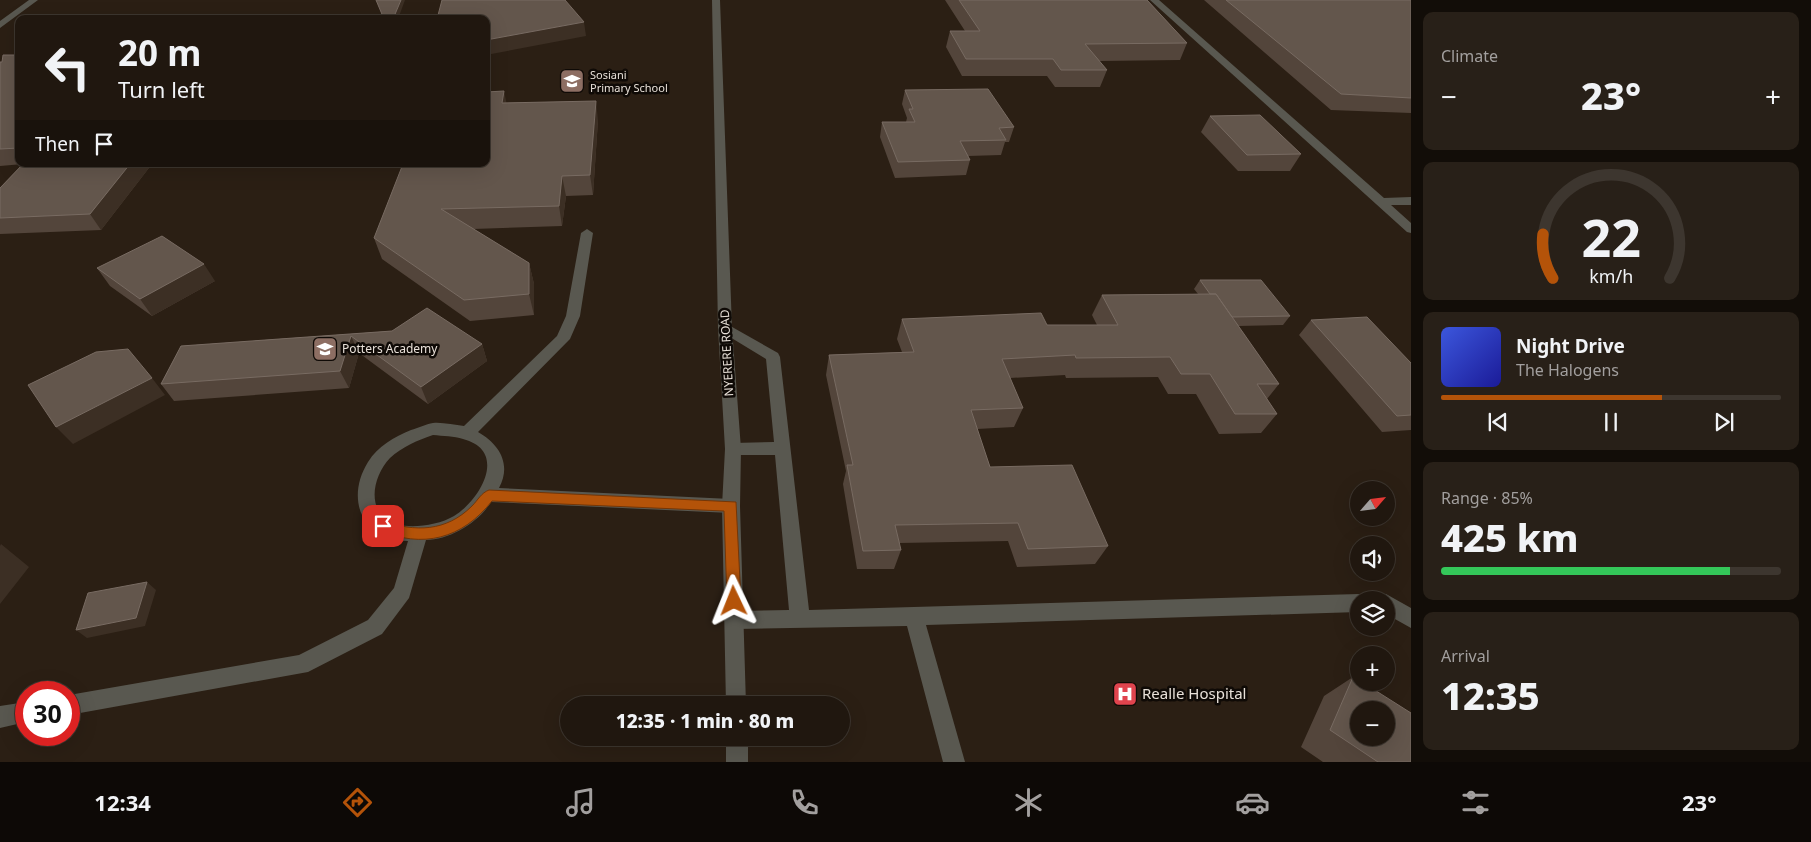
<!DOCTYPE html>
<html lang="en">
<head>
<meta charset="utf-8">
<style>
	:root { --surface:#20170f; --page:#282018; --text:#f1f3f6; --muted:#a29f9e; --line:#3d362f; --accent:#b45309 }
	body { margin:0; font-family:"Noto Sans",sans-serif; background:var(--page); color:var(--text); height:100vh; display:flex; flex-direction:column; font-size:19px; white-space:nowrap }
	* { box-sizing:border-box; margin:0 }
	p { font-size:16px; color:var(--muted) }
	.icon { flex:none; width:28px; height:28px; fill:none; stroke:currentColor; stroke-width:2; stroke-linecap:round; stroke-linejoin:round }
	.map { position:relative; flex:1; overflow:hidden }
	.panel { display:flex; flex-direction:column; gap:12px; padding:12px; background:#120d08; width:400px }
	.panel>* { flex:none }
	.banner { position:absolute; left:15px; top:15px; width:475px; height:152px; border-radius:10px; box-shadow:0 5px 20px #0002,0 0 0 1px var(--line); background:#20170f; color:var(--text); overflow:hidden }
	.needle { width:32px; rotate:62deg }
	.fabs { position:absolute; left:1350px; top:481px; display:grid; gap:10px }
	.fabs a { display:grid; place-items:center; width:45px; height:45px; border-radius:50%; background:var(--surface); box-shadow:0 5px 20px #0002,0 0 0 1px var(--line); font-size:25px }
	.speed { position:absolute; left:15px; top:681px; display:flex; gap:10px; font-size:25px; font-weight:700; text-align:center }
	.speed>* { display:grid; place-content:center; width:65px; height:65px; border-radius:50%; background:var(--surface); box-shadow:0 5px 20px #0002,0 0 0 1px var(--line); line-height:1 }
	.speed .limit { border:8px solid #d22; background:#fff; color:#111 }
	.pin { position:absolute; display:grid; place-items:center; width:42px; height:42px; color:#fff; margin:-21px; border-radius:10px; box-shadow:0 2px 8px #0006 }
	.me { position:absolute; width:55px; margin:-28px; rotate:358deg; stroke-linejoin:round; filter:drop-shadow(0 0 4px #0008) }
	.turn { display:flex; align-items:center; gap:18px; height:105px; padding:0 20px; font-size:22px }
	.turn .icon { width:65px; height:65px; stroke-width:2.5 }
	.turn b { display:block; font-size:35px; line-height:42px }
	.then { display:flex; align-items:center; height:48px; padding:0 20px; background:#0003; gap:10px; font-size:19px }
	.big { font-size:38px; font-weight:800; line-height:1.1 }
	.panel .widget { flex:1; display:flex; flex-direction:column; justify-content:center; gap:8px; min-width:0; padding:0 18px; border-radius:10px; background:var(--page) }
	.panel .dial { align-items:center; gap:0 }
	.dial svg { height:130px; overflow:visible; fill:none; stroke:var(--line); stroke-width:7; stroke-linecap:round; text-anchor:middle }
	.dial text { fill:var(--text); stroke:none }
	.song { display:flex; align-items:center; gap:15px }
	.cover { width:60px; height:60px; border-radius:8px; background:linear-gradient(135deg,hsl(230 70% 55%),hsl(240 70% 35%)) }
	.played { height:5px; border-radius:2px; background:linear-gradient(90deg,var(--accent) 65%,var(--line) 65%) }
	.keys { display:flex; justify-content:space-around; direction:ltr }
	.heat { display:flex; justify-content:space-between; align-items:center; font-size:28px; direction:ltr }
	.charge { height:8px; border-radius:4px; background:linear-gradient(90deg,#34c759 85%,var(--line) 0) }
	.trip { position:absolute; left:560px; top:696px; width:290px; height:50px; border-radius:25px; background:var(--surface); box-shadow:0 5px 20px #0002,0 0 0 1px var(--line); font-weight:800; line-height:50px; text-align:center }
	.menu { display:flex; height:80px; justify-content:space-around; align-items:center; background:#0d0906; color:var(--muted) }
	.menu .icon { width:35px; height:35px }
	.menu .active { color:var(--accent) }
	.menu b { font-size:22px; color:var(--text) }
	main { display:flex; flex:1; min-height:0 }
	.map>svg:first-child { display:block }
</style>
</head>
<body>
<main>
<div class="map">
<svg width="1411" height="762" viewBox="0 0 1411 762">
	<rect width="100%" height="100%" fill="#2b1f14"/>
	<g fill="none" stroke-linecap="round" stroke-linejoin="round">
		<path fill="#595850" fill-rule="evenodd" d="M29,0h9l-38,28v-7z
			M587,229l6,4 -13,83 -10,23 -92,93c21,12 34,32 21,56l232,11 6,2 3,5 -3,5 -6,2 -240,-11c-12,20 -41,38 -65,38l-17,58 -27,36 -74,38 -239,43v-20l230,-40 69,-35 26,-32 14,-47c-46,0 -63,-42 -40,-79 10,-16 26,-25 43,-32 7,-2 15,-6 22,-7 9,-1 21,2 31,3l93,-90 9,-20 15,-83zM433,435c10,1 21,1 30,4 46,12 17,61 -9,77 -15,9 -39,12 -55,9 -34,-8 -28,-47 -9,-67 12,-11 28,-18 43,-23z
			M725,323l53,30 2,4 29,253 550,-16 7,3 1,3h-8v12l-433,13 39,137h-22l-36,-136 -172,3 -7,-3 -3,-6 3,-6 7,-3 54,-1 -14,-155h-42l-6,-1 -2,-5 2,-5 6,-1 41,-1 -8,-83 -46,-28 -2,-3 2,-3z
			M1386,594l25,14v20l-25,-14v-14h-8l1,-3z
			M26,702v20l-26,6v-22z"/>
		<path fill="#595850" fill-rule="evenodd" d="M712,0h8l12,328 9,121 -1,57 6,199h-20l-4,-199 3,-57 -7,-121z
			M1150,0h9l225,198 27,-1v8h-20l20,18v10l-4,-1 -31,-28z
			M726,738h22v24h-22z"/>
	</g>
	<path fill="#53453b" d="M945,0h202l40,43 -7,17 -81,1 8,9 -7,17h-45l-8,-11h-85l-16,-29 4,-16h15z
		M1204,0h207v113l-80,-3z
		M19,55v109h133l-51,66 -101,4v-46l23,-24 -23,2v-104h2z
		M905,90l109,37 -5,15h-4l-4,13 -33,1 2,4 -4,15 -71,3 -15,-41 2,-15h24l1,-4 -5,-14z
		M506,103l92,17 -5,75 -27,1 -4,30 -89,3 56,34 5,21v31l-64,6 -88,-62 -8,-21z
		M1210,116l91,38 -11,17h-52l-37,-39z
		M97,268l118,13 -63,35 -42,-30z
		M1200,280l90,36 -7,9 -45,1 41,58 -12,15 10,15 -16,19 -42,1 -23,-40h-28l-10,-17 -92,1 -1,-3 -55,3 13,30 -9,19 -37,2 13,38 118,79 -13,18 -78,3 -9,-26 -109,2 2,7 -7,19h-37l-14,-85 3,-13 -20,-96 3,-20 73,-3 -5,-13 5,-20 145,6h50l-5,-10 10,-20 96,-1 -4,-5z
		M1311,320l100,43v67l-29,2 -83,-97z
		M392,331l90,13 5,17 -59,43 -69,-51 -10,35 -175,13 -13,-17 20,-38z
		M1353,677l58,85h-88l-22,-15 23,-51z"/>
	<path fill="#3c2f24" d="M401,0h4l-7,19h-5z
		M584,22l2,14 -100,19v-15z
		M504,91l4,19 -6,-7z
		M596,101l2,19 -5,75 -3,-20z
		M130,164h22l-51,66 -11,-16z
		M562,176l4,20 -4,30 -3,-20z
		M529,263l5,21v31l-5,-21z
		M204,264l11,17 -63,35 -12,-17z
		M351,336l8,17 -10,35 -9,-17z
		M482,344l5,17 -59,43 -7,-17z
		M152,378l13,17 -92,49 -17,-17z
		M1,544l28,23 -29,37v-58z
		M147,582l9,8 -11,36 -58,12 -11,-8z"/>
	<path fill="#63564c" stroke="#786b62" fill-rule="evenodd" d="M376,0h25l-8,19h-9z
		M442,0h123l19,22 -98,18v-21h-49z
		M959,0h188l40,43 -102,1 22,26h-46l-8,-11h-87l-16,-28h30z
		M1226,0h185v98l-70,-4z
		M3,55h16v93l-19,1v-87h2z
		M988,89l26,38 -15,1 7,12 -46,1 10,19 -72,2 -16,-40h33l-6,-13h4l-8,-19z
		M504,91l-2,12 94,-2 -6,74 -28,1 -3,30 -118,3 88,54v31l-65,6 -90,-62 29,-74h83v-72z
		M1260,115l41,39 -54,1 -37,-39z
		M23,164h107l-40,50 -90,4v-30z
		M162,236l42,28 -64,35 -43,-31z
		M1200,280h61l29,36 -58,1 -16,-23h-6z
		M1216,294l63,90h-22l20,30h-42l-25,-40h-29l-11,-17 -94,1 -1,-3 -73,4 21,49 -52,2 19,57 82,-2 36,81 -80,3 -10,-26 -123,2 6,25 -38,1 -16,-86h6l-24,-110 85,-3 -12,-33 139,-6 6,12h71l-16,-30z
		M427,308l55,36 -61,43 -70,-51 -11,35 -179,13 20,-38 211,-15z
		M1367,317l44,46v52l-14,1 -86,-96z
		M128,349l24,29 -96,49 -28,-42 68,-33z
		M147,582l-11,36 -60,12 12,-37z
		M1353,677l6,4v1h3l49,31v49h-33l-48,-32zM1359,710h27v28h-27z"/>
	<path fill="#b45309" stroke="#753606" d="M489,490l247,12 5,99 -2,5 -5,2 -5,-2 -2,-5 -3,-90 -232,-10c-30,38 -69,48 -114,29l-2,-4 2,-4 5,-1c32,11 63,11 89,-15 6,-6 9,-13 17,-16z"/>
	<defs>
		<symbol id="school-square" viewBox="-11 -11 22 22"><rect x="-9" y="-9" width="18" height="18" rx="4" fill="#8d6e63" stroke="#0f0a06"/><path d="M0-5L7-2L0 1L-7-2ZM-4 1L0 2.5L4 1V4Q0 6-4 4Z" fill="#fff"/></symbol>
		<symbol id="hospital-square" viewBox="-11 -11 22 22"><rect x="-9" y="-9" width="18" height="18" rx="4" fill="#e0444e" stroke="#0f0a06"/><path d="M-5-5h3v3.5h4V-5h3V5h-3V1.5h-4V5h-3Z" fill="#fff"/></symbol>
	</defs>
	<g fill-rule="evenodd">
		<use href="#school-square" x="558" y="67" width="28" height="28"/>
		<use href="#school-square" x="311" y="335" width="28" height="28"/>
		<use href="#hospital-square" x="1111" y="680" width="28" height="28"/>
	</g>
	<g text-anchor="middle" stroke-width="5" stroke-linejoin="round" paint-order="stroke">
		<g font-size="11" fill="#e9e1d9" stroke="#0f0a06" text-anchor="start">
			<text x="590" y="79">Sosiani<tspan x="590" dy="13">Primary School</tspan></text>
		</g>
		<g font-size="12" fill="#e9e1d9" stroke="#0f0a06" text-anchor="start">
			<text x="342" y="353">Potters Academy</text>
		</g>
		<g font-size="12" fill="#e9e1d9" stroke="#0f0a06">
			<text transform="translate(727 353) rotate(-93)" y="4">NYERERE ROAD</text>
		</g>
		<g font-size="15" fill="#e9e1d9" stroke="#0f0a06" text-anchor="start">
			<text x="1142" y="699">Realle Hospital</text>
		</g>
	</g>
</svg>
<div class="fabs">
<a><svg class="needle" viewBox="-14 -14 28 28"><path d="M0-13l5 13h-10z" fill="#e53935"/><path d="M0 13l5-13h-10z" fill="#a29f9e"/></svg></a>
<a><svg class="icon" aria-label="sound" viewBox="0 0 24 24"><path d="M4 9h4l5-4v14l-5-4H4zM17 9q2 3 0 6"/></svg></a>
<a><svg class="icon" aria-label="layers" viewBox="0 0 24 24"><path d="M12 4l9 5-9 5-9-5zM3 14l9 5 9-5"/></svg></a>
<a>+</a>
<a>−</a>
</div>
<div class="speed"><div class="limit">30</div></div>
<div class="pin" style="left:383px;top:526px;background:#d93025"><svg class="icon" aria-label="arrive" viewBox="0 0 24 24"><path d="M6 21V4h12l-3 4 3 4H6"/></svg></div>
<svg class="me" style="left:734px;top:601px" viewBox="-20 -20 40 40"><path d="M0-17L14 15 0 8-14 15z" fill="#b45309" stroke="#fff" stroke-width="4"/></svg>
<div class="trip">12:35 · 1 min · 80 m</div>
<div class="banner">
<div class="turn"><svg class="icon" aria-label="left" viewBox="0 0 24 24"><path d="M17 20v-9H6M10 6l-5 5 5 5"/></svg><div><b>20 m</b>Turn left</div></div>
<div class="then">Then<svg class="icon" aria-label="arrive" viewBox="0 0 24 24"><path d="M6 21V4h12l-3 4 3 4H6"/></svg></div>
</div>
</div>
<section class="panel">
<div class="widget"><p>Climate</p>
<div class="heat"><a>−</a><b class="big">23°</b><a>+</a></div>
</div>
<div class="widget dial"><svg viewBox="0 0 100 80">
<path d="M14 69A42 42 0 1 1 86 69"/>
<path d="M14 69A42 42 0 0 1 8 42" stroke="#b45309"/>
<text x="50" y="56" font-size="32" font-weight="700">22</text>
<text x="50" y="72" font-size="11">km/h</text>
</svg></div>
<div class="widget">
<div class="song"><i class="cover"></i><div><b>Night Drive</b><p>The Halogens</p></div></div>
<div class="played"></div>
<div class="keys"><svg class="icon" aria-label="previous" viewBox="0 0 24 24"><path d="M18 5L8 12l10 7zM5 5v14"/></svg><svg class="icon" aria-label="pause" viewBox="0 0 24 24"><path d="M8 5v14M16 5v14"/></svg><svg class="icon" aria-label="next" viewBox="0 0 24 24"><path d="M6 5l10 7-10 7zM19 5v14"/></svg></div>
</div>
<div class="widget"><p>Range · 85%</p><b class="big">425 km</b><div class="charge"></div></div>
<div class="widget"><p>Arrival</p><b class="big">12:35</b></div>
</section>
</main>
<nav class="menu">
<b>12:34</b>
<svg class="icon active" aria-label="directions" viewBox="0 0 24 24"><path d="M12 3l9 9-9 9-9-9zM9 14v-3h6M13 9l2 2-2 2"/></svg>
<svg class="icon" aria-label="music" viewBox="0 0 24 24"><path d="M9 18V5l10-2v13"/><circle cx="6" cy="18" r="3"/><circle cx="16" cy="16" r="3"/></svg>
<svg class="icon" aria-label="phone" viewBox="0 0 24 24"><path d="M5 4h4l2 5-3 2q2 4 5 5l2-3 5 2v4C11 20 4 13 5 4z"/></svg>
<svg class="icon" aria-label="climate" viewBox="0 0 24 24"><path d="M12 3v18M4 7l16 10M4 17L20 7"/></svg>
<svg class="icon" aria-label="car" viewBox="0 0 24 24"><path d="M5 17H2v-5l4-1 3-4h7l3 4 3 1v5h-3M9 17h6M6 11h13"/><circle cx="7" cy="17" r="2"/><circle cx="17" cy="17" r="2"/></svg>
<svg class="icon" aria-label="filters" viewBox="0 0 24 24"><path d="M4 7h16M4 17h16"/><circle cx="9" cy="7" r="2"/><circle cx="15" cy="17" r="2"/></svg>
<b>23°</b>
</nav>
</body>
</html>
